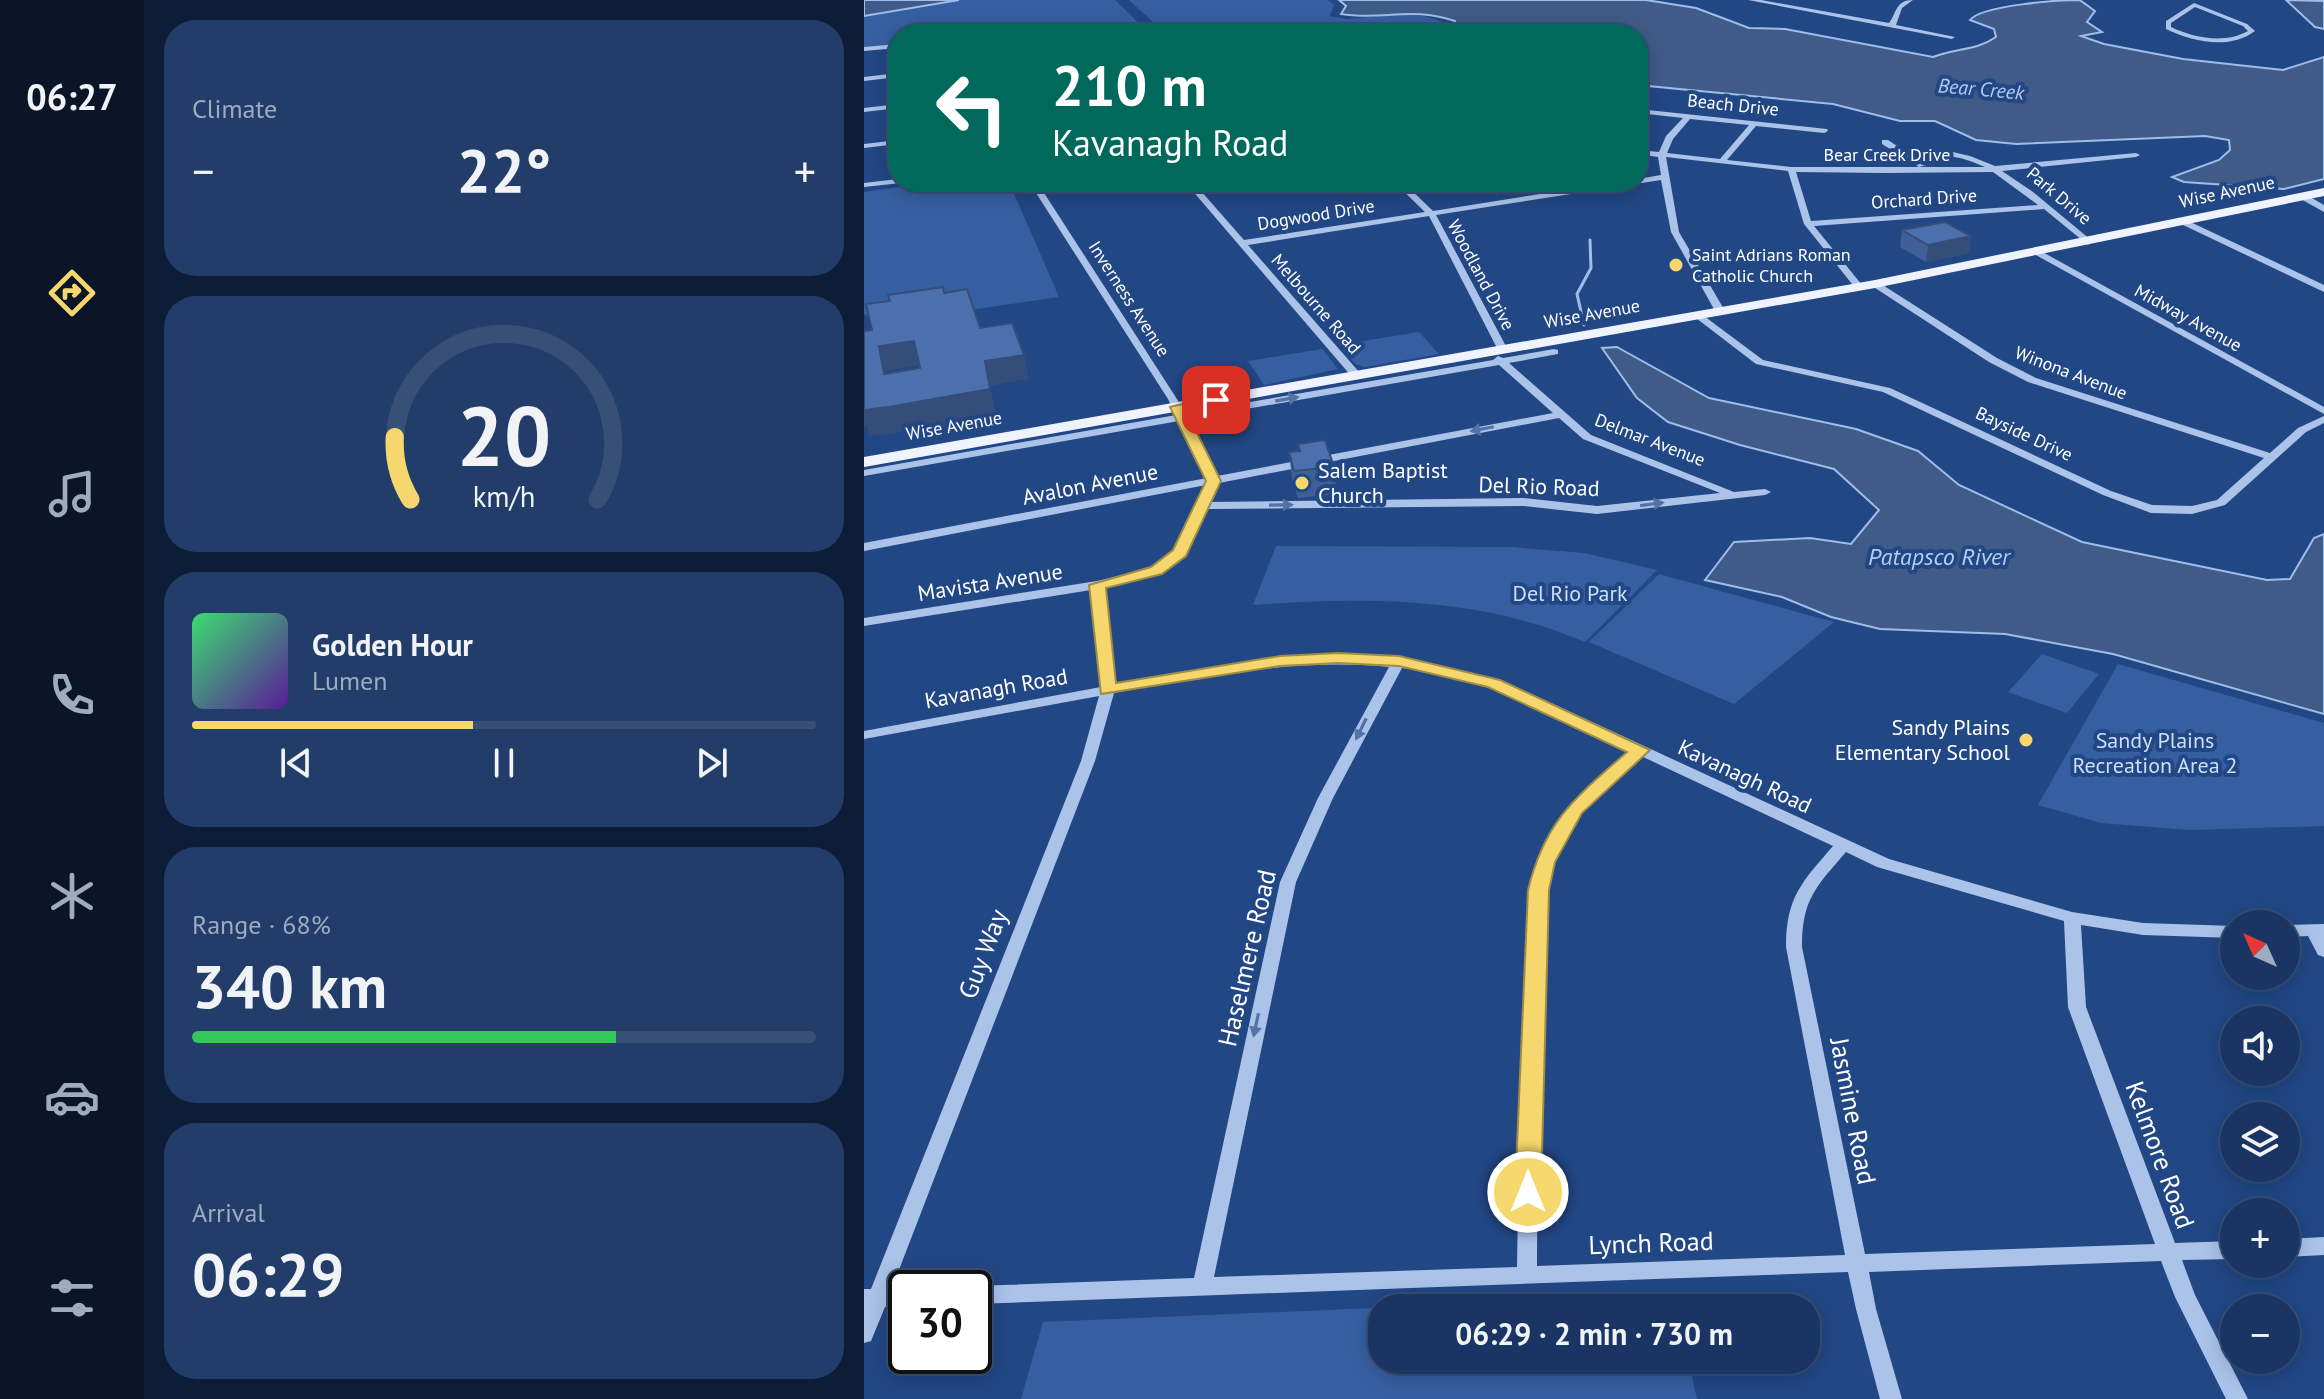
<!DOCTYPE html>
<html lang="en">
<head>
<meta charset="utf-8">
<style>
	:root { --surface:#1a3564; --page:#233d6a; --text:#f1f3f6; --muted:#9fabbf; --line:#385078; --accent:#f5d76d }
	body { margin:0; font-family:"PT Sans",sans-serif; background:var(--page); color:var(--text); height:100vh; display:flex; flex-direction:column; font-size:30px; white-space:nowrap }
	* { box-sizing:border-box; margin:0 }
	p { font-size:26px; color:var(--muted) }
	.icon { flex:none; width:44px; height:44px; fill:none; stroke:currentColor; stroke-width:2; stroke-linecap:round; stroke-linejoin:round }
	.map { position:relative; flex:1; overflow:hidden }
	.panel { display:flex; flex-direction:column; gap:20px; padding:20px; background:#0e1d37; width:720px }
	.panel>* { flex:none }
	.guide { position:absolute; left:24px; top:24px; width:760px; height:168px; border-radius:32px; box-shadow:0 4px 20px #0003,0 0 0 2px var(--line); background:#00695c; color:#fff; overflow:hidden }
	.needle { width:52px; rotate:315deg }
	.fabs { position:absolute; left:1356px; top:910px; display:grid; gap:16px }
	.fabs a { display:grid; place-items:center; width:80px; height:80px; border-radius:50%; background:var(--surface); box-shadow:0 4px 20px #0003,0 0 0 2px var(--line); font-size:40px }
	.speed { position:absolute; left:24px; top:1270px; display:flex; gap:16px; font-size:40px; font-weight:700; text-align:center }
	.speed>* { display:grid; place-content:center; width:104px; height:104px; border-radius:50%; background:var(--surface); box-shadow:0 4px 20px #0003,0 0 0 2px var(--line); line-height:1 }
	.speed .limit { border:4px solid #111; border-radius:12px; background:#fff; color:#111 }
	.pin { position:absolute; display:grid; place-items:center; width:68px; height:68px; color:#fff; margin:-34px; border-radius:16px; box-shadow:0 4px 12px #0006 }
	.me { position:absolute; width:88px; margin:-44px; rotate:0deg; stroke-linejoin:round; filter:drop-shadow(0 0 6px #0008) }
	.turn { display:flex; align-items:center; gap:28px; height:168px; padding:0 32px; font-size:36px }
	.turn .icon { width:104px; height:104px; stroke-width:2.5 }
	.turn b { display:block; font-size:56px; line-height:68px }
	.big { font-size:60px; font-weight:800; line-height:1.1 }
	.panel .widget { flex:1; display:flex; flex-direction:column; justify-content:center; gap:12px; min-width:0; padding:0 28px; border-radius:32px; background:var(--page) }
	.panel .dial { align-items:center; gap:0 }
	.dial svg { height:208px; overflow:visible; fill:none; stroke:var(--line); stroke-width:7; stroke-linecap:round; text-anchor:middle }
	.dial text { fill:var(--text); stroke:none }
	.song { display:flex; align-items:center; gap:24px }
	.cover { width:96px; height:96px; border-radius:12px; background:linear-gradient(135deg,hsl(140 70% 55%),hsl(270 70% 35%)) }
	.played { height:8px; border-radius:4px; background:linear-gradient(90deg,var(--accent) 45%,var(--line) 45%) }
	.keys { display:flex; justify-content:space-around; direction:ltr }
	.heat { display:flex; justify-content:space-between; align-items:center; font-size:44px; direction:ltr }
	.charge { height:12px; border-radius:6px; background:linear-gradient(90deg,#34c759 68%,var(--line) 0) }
	.trip { position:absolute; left:504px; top:1294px; width:452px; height:80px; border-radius:32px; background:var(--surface); box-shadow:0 4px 20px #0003,0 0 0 2px var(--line); font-weight:800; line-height:80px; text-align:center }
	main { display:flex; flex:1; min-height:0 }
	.dock { display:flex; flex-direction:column; width:144px; justify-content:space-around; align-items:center; background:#0a1528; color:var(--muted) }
	.dock .icon { width:56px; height:56px }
	.dock .active { color:var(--accent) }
	.dock b { font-size:36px; color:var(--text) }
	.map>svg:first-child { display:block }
</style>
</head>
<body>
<main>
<nav class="dock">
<b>06:27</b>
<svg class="icon active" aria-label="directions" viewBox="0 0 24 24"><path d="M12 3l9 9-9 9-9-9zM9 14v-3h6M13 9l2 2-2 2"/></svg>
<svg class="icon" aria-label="music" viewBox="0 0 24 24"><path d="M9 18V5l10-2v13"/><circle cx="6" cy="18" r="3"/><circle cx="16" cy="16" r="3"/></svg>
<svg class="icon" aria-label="phone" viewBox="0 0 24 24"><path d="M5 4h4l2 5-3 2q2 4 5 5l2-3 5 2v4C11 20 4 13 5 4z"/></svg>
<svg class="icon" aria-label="climate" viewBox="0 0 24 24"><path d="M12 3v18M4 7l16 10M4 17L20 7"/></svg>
<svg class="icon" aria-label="car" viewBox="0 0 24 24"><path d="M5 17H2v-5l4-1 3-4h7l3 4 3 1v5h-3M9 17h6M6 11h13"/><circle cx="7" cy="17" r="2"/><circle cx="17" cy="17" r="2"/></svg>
<svg class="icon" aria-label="filters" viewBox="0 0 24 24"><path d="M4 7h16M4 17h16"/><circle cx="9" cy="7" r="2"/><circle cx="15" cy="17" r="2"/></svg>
</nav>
<section class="panel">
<div class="widget"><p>Climate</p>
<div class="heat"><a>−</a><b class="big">22°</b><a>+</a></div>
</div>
<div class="widget dial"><svg viewBox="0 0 100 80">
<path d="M14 69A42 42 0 1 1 86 69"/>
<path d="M14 69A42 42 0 0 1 8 45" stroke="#f5d76d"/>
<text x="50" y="56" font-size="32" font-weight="700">20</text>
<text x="50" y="72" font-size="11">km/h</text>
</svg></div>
<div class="widget">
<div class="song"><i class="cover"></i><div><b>Golden Hour</b><p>Lumen</p></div></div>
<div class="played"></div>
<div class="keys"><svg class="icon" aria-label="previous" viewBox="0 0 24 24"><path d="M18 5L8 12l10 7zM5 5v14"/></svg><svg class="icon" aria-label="pause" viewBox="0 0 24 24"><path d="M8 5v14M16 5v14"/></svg><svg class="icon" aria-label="next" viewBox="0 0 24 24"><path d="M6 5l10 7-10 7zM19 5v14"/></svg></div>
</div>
<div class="widget"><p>Range · 68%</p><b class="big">340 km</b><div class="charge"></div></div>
<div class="widget"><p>Arrival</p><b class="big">06:29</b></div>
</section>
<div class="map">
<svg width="1460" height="1399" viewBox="0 0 1460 1399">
	<rect width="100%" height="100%" fill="#224785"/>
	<path fill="#365fa2" d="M90,0h161l35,34 -31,-10h-28l-97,10h-96v10l-34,4v-35z
		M265,0h199l6,5 -4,11 17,3 53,-5 25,2 20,7 -7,7 6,4h-168l-62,-4v-3l-51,4z
		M71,182h74l50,115 -181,26 -14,-9v-122z
		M555,332l20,22 -74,13 -10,-3 -16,-19z
		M458,349l16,20 -74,16 -16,-24z
		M412,546l234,1 74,6 73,17 -72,72c-106,-46 -219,-45 -332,-37z
		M795,574l175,48 -100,82 -145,-62z
		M1178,654l57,20 -32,39 -59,-21z
		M1254,664l206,59v103l-134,4 -89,-7 -63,-18z
		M817,1295l2,13h-301v52h306l9,39h-676l22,-77z"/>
	<path fill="#415b88" stroke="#9fbdea" stroke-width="2" d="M0,0h95l-95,16z
		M475,0h307l50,8 53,20 36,1 148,28c22,-9 43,-6 63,-20l-2,-8 -24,-9c12,-15 90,-20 109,-20 5,2 11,8 16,11l-8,11 15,10 -21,4 23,8 79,15 100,11 41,-13v122l-40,10 -100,-7 -12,-5 47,-17 11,-10 -1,-10 -24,-4 -189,8 -40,-4 -41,-19h-35l-67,-17 -195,-19v-51h-182l-4,-3 3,-10c-44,-15 -73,0 -114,-7l5,-8z
		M1422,0l38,1v28l-9,-2z
		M753,347l92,51 147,31 62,22 41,34 123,57 185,38 23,-1 24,-41 10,-4v180l-211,-60 -108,-20 -125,-5 -49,-12 -49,-20 -77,-17 29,-38 76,-4 41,6 28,-34 -45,-41 -94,-24 -72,-23 -31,-24 -35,-50z"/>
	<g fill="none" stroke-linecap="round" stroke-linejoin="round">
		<path stroke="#9fbdea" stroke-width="3" d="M720,325l-7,-31 14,-26 -1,-28"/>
		<path fill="#abc3e9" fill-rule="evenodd" d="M884,0h13l128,23c8,-10 6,-23 24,-23l-11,8 -6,17 59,12 -3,2z
			M1330,3l53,21 8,7c-25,19 -62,11 -89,-2v-8zM1331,7l48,19 5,5c-23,13 -54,7 -77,-4v-4z
			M239,23l37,11h-10l-27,-7 -102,7z
			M34,44v4l-34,3v-4z
			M34,73v4l-34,4v-4z
			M34,104v4l-34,4v-4z
			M774,109l189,20 1,2 -4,2 -68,-7 -29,34 64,7h194c-12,-5 -24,-10 -38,-11 -11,-2 -23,2 -33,-2l4,-2 26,-2 26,6 25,10 141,-13 4,2 -4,2 -134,14 31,21 58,48 1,2 -4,3 -44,-36 -230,17 48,59 2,2 -5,3 -3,-1 -52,-65 -16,-53 -122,-14 13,75 46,79 -5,3 -5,-3 -44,-79 -10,-52 -225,35 72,135 -5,3 -5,-3 -69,-134 -181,29 112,128v4h-8l-167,-195h8l51,58 181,-28 -31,-30h9l30,29 183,-29h22v-3l23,-4 -3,-18 -20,-3v-4l21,2 7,-16 17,-18 -45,-5zM826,119l59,6 -29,34 -53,-6 6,-14zM932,172l88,1 109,-1 45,33 -227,16z
			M34,140v4l-34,4v-4z
			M1021,140h3l38,25 -7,2 -37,-23v-4z
			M34,179v3l3,1 -37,4v-4z
			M165,182h8l149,231 307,-53 5,-4 5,2 51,-9 4,1v4l-49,9 82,72 143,57 31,-3 6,3 -6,3 -168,19 -74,-8 -316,3c-6,14 -11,29 -19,41 -19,28 -54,30 -84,37l10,98c93,-17 185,-35 279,-26l6,-2 6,3 68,13 52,18 364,168 183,53 71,11 91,3v12l-91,-3 -62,-10 5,82 89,236 59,-2v18l-52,1 13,35 53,104h-22l-51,-102 -14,-36 -292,11 7,37 26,90h-22l-24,-90 -8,-37 -874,32v-16h-6l6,-2 220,-8 86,-396 38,-84 71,-131c-92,-9 -185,9 -275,26l-19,68 -203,527h14v18l-21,1 -14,34 -7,2v-54h7l210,-528 18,-65 -235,43v-8l237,-44 -10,-97 -227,36v-8l233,-37 55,-13 15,-9 10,-12 29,-62 -342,66v-8l343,-65 -28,-57 -315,55v-6l312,-55 -8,-16zM635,365l54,48 -336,63 -28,-57zM695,418l24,21 137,54 -123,13 -74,-8 -313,4 9,-19zM538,668c82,8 155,48 228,83 -33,27 -65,55 -84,94 -24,47 -19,103 -21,155 -4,89 -7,178 -8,267l-303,10 82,-395 37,-84zM777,756l192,90c-31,36 -47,51 -47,101l59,308 -308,11c0,-88 2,-175 5,-263 2,-52 -4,-108 19,-156 17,-38 49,-65 80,-91zM982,852l31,15 187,54 4,86 87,237 -290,10 -63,-307c0,-48 14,-60 44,-95z
			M1435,194h6l19,11v7l-25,-14z
			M1320,219l140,66v7l-143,-68 -1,-2z
			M1173,249l287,158v7l-290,-160 -1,-2z
			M1008,282h6l119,76 39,20 234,75 28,-25 26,-12v7l-18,9 -81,73 -33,9 -41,-1 -48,-18 -220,-103 -127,-28 -64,-49 8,-2 63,47 127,28 221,103 41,14 40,1 25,-6 47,-42 -236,-76 -39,-20 -117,-76z
			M1460,924v33l-6,-2 -10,-19 -22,1v-12z
			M1460,1237v18l-38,2v-18z"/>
		<path fill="#eef3fe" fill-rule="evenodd" d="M1460,188v8l-449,92 -1011,179v-10l1011,-177z"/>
	</g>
	<path fill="#406095" d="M1038,230l69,6 -2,17 -43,9 -26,-15z
		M434,444l36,23 3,27 -39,4 -6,-19 -3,-27 10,-1z"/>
	<path fill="#344e79" d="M1107,236l-2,17 -43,9 2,-17z
		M50,341l6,24 -34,6 5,28 -12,-53z
		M160,355l5,24 -39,7 6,29 -100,18 -27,3 -2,-10 -3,1v-17l121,-49z"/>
	<path fill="#4b70ad" stroke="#344e79" stroke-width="2" fill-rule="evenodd" d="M1081,222l26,14 -43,9 -26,-15z
		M79,287l1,6 23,-4 13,39 32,-5 12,32 -39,6 5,28 -101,18 -25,3v-79l8,-1 -6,-26 24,-3 -2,-6zM50,341l6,27 -36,6 -5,-28z
		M461,440l9,27 -40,4 -5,-19 11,-1 -2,-7z"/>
	<defs><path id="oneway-solid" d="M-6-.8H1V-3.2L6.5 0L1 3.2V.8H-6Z" transform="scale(2)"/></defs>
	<g fill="#5272a8">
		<use href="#oneway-solid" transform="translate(423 399) rotate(-10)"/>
		<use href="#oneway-solid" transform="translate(618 429) rotate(169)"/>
		<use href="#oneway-solid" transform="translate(788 504) rotate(-8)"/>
		<use href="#oneway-solid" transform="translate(417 505) rotate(-1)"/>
		<use href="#oneway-solid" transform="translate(497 729) rotate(116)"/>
		<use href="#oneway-solid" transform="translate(392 1025) rotate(102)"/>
	</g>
	<path fill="#f5d76d" stroke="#9f8c47" stroke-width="2" d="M352,396l7,4 -2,3 -36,6 36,72 -35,75 -24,18 -56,14 10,95 164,-27 58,-3 61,3 101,24 150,70 -68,63 -27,49 -6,28 -8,302 -4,8 -9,3 -9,-3 -4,-8 13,-302c17,-70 48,-93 99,-138l-139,-65 -89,-21 -61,-3 -58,3 -179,28 -12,-109 62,-18 22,-17 33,-69 -36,-74z"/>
	<g fill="#f5d76d" stroke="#224785" stroke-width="3">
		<circle cx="812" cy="265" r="8"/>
		<circle cx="438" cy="483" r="8"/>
		<circle cx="1162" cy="740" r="8"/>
	</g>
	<g text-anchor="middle" stroke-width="8" stroke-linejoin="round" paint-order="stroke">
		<g font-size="18" fill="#fff" stroke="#224785">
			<text transform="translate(869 105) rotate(6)" y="6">Beach Drive</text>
			<text x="1023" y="161">Bear Creek Drive</text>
			<text transform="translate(1363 192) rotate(-12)" y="6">Wise Avenue</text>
			<text transform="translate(1195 196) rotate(40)" y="6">Park Drive</text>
			<text transform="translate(1060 199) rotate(-4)" y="6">Orchard Drive</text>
			<text transform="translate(452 215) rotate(-9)" y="6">Dogwood Drive</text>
			<text transform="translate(617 275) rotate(62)" y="6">Woodland Drive</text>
			<text transform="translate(265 299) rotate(57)" y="6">Inverness Avenue</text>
			<text transform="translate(452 304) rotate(49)" y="6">Melbourne Road</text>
			<text transform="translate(728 314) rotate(-10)" y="6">Wise Avenue</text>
			<text transform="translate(1324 318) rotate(29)" y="6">Midway Avenue</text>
			<text transform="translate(1207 373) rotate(21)" y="6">Winona Avenue</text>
			<text transform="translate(90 426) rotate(-10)" y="6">Wise Avenue</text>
			<text transform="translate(1160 434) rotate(25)" y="6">Bayside Drive</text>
			<text transform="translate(786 440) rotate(21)" y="6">Delmar Avenue</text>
		</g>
		<g font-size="18" fill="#fff" stroke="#224785" text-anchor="start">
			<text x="828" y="261">Saint Adrians Roman<tspan x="828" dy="21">Catholic Church</tspan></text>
		</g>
		<g font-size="20" font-style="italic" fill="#b7cdf0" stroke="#224785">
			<text transform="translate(1117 89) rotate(5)" y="7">Bear Creek</text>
		</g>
		<g font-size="22" fill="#fff" stroke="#224785" text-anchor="start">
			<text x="454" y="478">Salem Baptist<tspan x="454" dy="25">Church</tspan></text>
			<text x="1146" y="735" text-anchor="end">Sandy Plains<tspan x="1146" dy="25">Elementary School</tspan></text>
		</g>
		<g font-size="22" fill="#fff" stroke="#224785">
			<text transform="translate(226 484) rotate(-11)" y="8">Avalon Avenue</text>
			<text transform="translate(675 486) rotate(2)" y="8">Del Rio Road</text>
			<text transform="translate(126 582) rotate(-9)" y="8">Mavista Avenue</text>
			<text transform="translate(132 688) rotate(-10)" y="8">Kavanagh Road</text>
			<text transform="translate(881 776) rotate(25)" y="8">Kavanagh Road</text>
		</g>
		<g font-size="22" fill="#cfdef7" stroke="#224785">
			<text x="706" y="601">Del Rio Park</text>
			<text x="1291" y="748">Sandy Plains<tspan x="1291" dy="25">Recreation Area 2</tspan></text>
		</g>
		<g font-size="24" font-style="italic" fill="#b7cdf0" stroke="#224785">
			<text x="1075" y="565">Patapsco River</text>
		</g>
		<g font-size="26" fill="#fff" stroke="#224785">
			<text transform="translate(119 954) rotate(-69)" y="9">Guy Way</text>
			<text transform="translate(383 958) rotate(-77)" y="9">Haselmere Road</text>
			<text transform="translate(989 1111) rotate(79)" y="9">Jasmine Road</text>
			<text transform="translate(1296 1155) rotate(70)" y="9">Kelmore Road</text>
			<text transform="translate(787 1243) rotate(-2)" y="9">Lynch Road</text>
		</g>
	</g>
</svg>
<div class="fabs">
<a><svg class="needle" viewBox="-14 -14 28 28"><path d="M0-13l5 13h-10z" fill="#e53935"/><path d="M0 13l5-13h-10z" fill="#9fabbf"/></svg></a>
<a><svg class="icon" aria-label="sound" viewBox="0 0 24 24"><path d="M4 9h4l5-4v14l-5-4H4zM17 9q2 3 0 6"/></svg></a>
<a><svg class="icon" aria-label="layers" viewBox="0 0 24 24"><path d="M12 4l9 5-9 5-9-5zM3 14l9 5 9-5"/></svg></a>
<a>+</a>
<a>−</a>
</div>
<div class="speed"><div class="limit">30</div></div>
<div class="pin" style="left:352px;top:400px;background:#d93025"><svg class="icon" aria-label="arrive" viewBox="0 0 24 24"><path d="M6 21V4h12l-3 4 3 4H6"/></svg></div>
<svg class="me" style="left:664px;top:1192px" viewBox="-20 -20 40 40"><circle r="17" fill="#f5d76d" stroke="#fff" stroke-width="3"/><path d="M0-11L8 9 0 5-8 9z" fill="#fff"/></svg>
<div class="trip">06:29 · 2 min · 730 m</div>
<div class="guide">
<div class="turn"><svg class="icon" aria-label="left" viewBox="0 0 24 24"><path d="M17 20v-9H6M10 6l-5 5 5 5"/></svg><div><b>210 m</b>Kavanagh Road</div></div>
</div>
</div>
</main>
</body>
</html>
